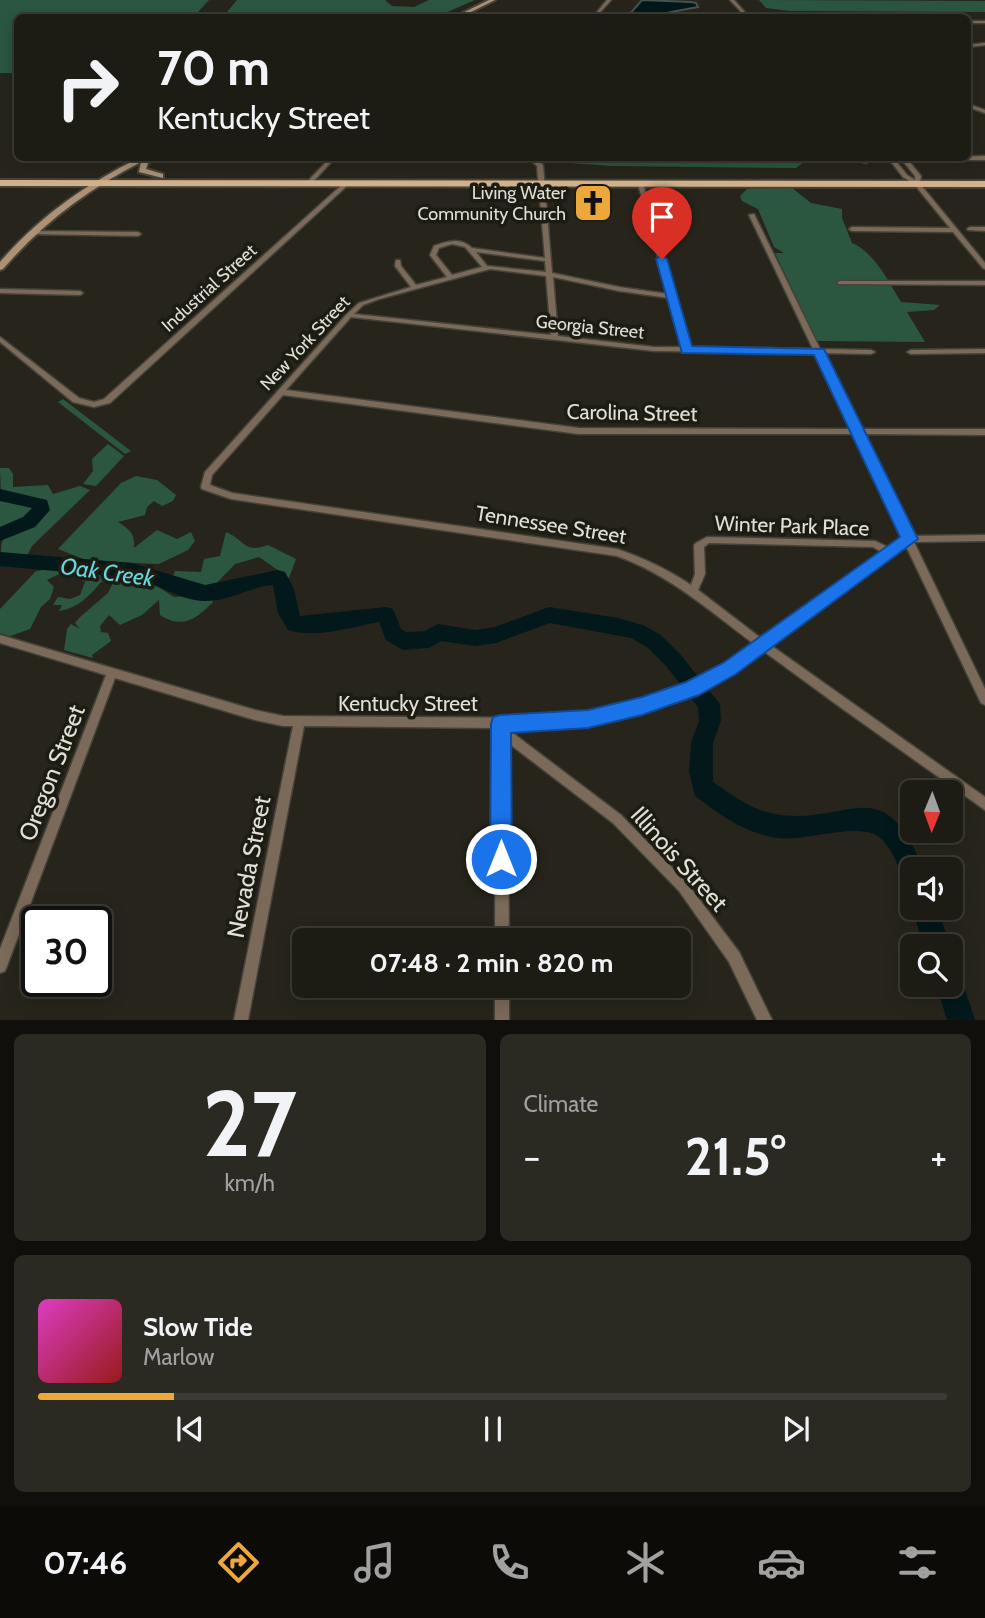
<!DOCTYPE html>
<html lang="en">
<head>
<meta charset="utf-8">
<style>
	:root { --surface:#1d1c14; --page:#2a2922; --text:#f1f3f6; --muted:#a0a1a0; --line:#3b3a34; --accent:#eda83b }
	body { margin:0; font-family:Cabin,sans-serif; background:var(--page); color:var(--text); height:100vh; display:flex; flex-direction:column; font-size:26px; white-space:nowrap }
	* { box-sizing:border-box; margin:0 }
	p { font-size:23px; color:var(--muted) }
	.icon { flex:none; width:38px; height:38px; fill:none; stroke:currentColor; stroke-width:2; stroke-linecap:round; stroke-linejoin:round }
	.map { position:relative; height:1020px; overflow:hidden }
	.side { display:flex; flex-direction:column; gap:14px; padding:14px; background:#100f0b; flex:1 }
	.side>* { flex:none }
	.banner { position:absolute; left:14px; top:14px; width:957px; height:147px; border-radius:10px; box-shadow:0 4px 18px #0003,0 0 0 2px var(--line); background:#1d1c14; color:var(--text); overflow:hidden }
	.needle { width:46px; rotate:181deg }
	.buttons { position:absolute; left:900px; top:780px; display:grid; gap:14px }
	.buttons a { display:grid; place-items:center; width:63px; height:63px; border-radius:10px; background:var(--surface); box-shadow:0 4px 18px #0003,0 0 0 2px var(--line); font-size:35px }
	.speed { position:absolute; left:21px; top:906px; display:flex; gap:14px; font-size:35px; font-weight:700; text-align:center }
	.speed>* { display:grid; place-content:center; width:91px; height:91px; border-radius:50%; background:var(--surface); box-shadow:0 4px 18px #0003,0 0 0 2px var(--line); line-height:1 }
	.speed .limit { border:4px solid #111; border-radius:10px; background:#fff; color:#111 }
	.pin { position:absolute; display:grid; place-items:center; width:60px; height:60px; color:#fff; margin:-72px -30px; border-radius:50% 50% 50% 0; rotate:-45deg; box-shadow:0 0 7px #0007 }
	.pin .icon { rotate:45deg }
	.me { position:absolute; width:77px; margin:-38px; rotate:0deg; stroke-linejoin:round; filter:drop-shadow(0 0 5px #0008) }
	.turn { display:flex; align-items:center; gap:24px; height:147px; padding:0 28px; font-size:32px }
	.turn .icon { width:91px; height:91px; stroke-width:2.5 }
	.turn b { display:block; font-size:49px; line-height:60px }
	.big { font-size:52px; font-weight:700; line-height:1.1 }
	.side .tile { flex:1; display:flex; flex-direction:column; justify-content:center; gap:10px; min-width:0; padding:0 24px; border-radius:10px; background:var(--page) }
	.side .dial { align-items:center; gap:0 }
	.dial b { font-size:91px; line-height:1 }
	.song { display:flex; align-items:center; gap:21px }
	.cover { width:84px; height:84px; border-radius:10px; background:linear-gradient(135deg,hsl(310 70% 55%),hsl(0 70% 35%)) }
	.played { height:7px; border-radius:4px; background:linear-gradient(90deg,var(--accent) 15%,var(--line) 15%) }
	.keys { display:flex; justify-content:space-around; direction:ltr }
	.heat { display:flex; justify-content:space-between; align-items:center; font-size:38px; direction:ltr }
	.side .tiles { flex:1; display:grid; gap:14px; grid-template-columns:1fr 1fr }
	.tile:last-child { grid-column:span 2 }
	.trip { position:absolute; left:292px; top:928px; width:399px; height:70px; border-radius:10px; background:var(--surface); box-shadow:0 4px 18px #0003,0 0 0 2px var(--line); font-weight:700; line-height:70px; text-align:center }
	.tab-bar { display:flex; height:112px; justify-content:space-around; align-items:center; background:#0c0b08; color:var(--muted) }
	.tab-bar .icon { width:49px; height:49px }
	.tab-bar .on { color:var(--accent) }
	.tab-bar b { font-size:32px; color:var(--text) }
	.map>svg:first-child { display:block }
</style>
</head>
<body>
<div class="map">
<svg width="985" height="1020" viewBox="0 0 985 1020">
	<rect width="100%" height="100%" fill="#27251b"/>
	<path fill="#2b5741" d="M0,0h209l-12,13 -7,4 -172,1 -1,55h-17z
		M237,0h148l7,6 22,1 15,-7h46l-39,17h-213z
		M759,0l226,1v11l-196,-1 -23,-3z
		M543,158h259l2,4 -8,6 -185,-2 -55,-4z
		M756,187l36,1 19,15 31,6v9l10,25c23,10 36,38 49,59l39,3 -6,5 -27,2 18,30 -108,-1 -42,-88h9l-10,-6 -16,-38 -16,-8 -2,-5 7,-7z
		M63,399l68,52 -6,3 -67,-52z
		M108,444l16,12 -28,30 -13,-2 10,-13 -1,-12z
		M0,468h9l4,6v13l35,-2 5,9 27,-8 10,4 -58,56 -6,12 -25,-5c0,-30 19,-17 35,-32 4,-4 7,-10 10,-14l-20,-11 -25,-1z
		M136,476l21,4 19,15 -3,6 -11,5 -8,-5 -7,6 -2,8 -27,7c12,8 17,11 16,26l23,-18 20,9 14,-7 4,9 -7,9 -29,14 -71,-3 -30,-12 63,-66z
		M0,498l20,1 19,6c-5,18 -24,19 -39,27z
		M226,532c19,8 18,22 42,13l28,14 -7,19 -30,-21 -24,7 -25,26c-16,1 -26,-3 -37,-14l2,-5 26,1 3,-13 16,-3z
		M64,567l-5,7 -12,6 7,7 -4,12 -9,8 -11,22 -20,7 -10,-3v-24l36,-38z
		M74,567l16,2 9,4 9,-3 4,2 -3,8 -5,3 -2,-2c-12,14 -23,27 -43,30l3,-6h-9l5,-8 12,2 10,-4 5,-13 -11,-6 -5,-7z
		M123,572l26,9 25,16 37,-2 2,7c-16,16 -30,28 -53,13l-1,-15 -17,15 -22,10 -11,-10 -9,11 1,6 7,1 3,8 -19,14 1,3 -29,-8 3,-21 4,-5 9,5 -5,-6 4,-5 29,-25 8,-16z"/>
	<path fill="#02181a" stroke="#455453" stroke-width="2" d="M642,0l49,2 5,1 2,4c-24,4 -47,11 -71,10z"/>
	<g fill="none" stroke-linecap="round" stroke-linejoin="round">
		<path fill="#02181a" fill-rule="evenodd" d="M0,489l47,11 3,10 -15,17 -35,14v-14l23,-10 9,-9 -32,-7z
			M0,552l132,11 73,22 73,-15 7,2 9,17 6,27 86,-9 7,2 8,20 5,3 19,-1 13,-7 37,6 20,-3 54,-20 69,11 25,7 18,10 19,19 40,50 1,17 -8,22v39c19,13 39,28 62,32 76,13 106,-48 149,56h-12v12l-9,-3c-6,-15 -11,-32 -24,-42 -20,-16 -76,5 -102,1 -31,-4 -58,-24 -82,-42l-6,-24 2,-29 8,-22 -1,-14 -32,-41 -19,-19 -16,-9 -81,-15 -54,20 -21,3 -34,-5 -12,7 -26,2 -17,-10 -7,-18c-27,5 -64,17 -91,8l-10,-17 -5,-28c-24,2 -45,17 -69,16 -25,-1 -48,-18 -72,-23l-132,-12z
			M912,908h26l12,39h-26z
			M950,971l10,4 15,45h-28l-11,-35h14z"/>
		<defs>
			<path id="street" d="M607,0h4l-16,18h-3z
				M730,0h4l16,18h-3z
				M126,15l4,3h-4l-2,-2z
				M968,21h17v2h-17z
				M985,43v2l-17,2v-2z
				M968,104l17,6v3l-17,-6z
				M985,156v4h-77l13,16 -1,8 65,79v6l-2,-1 -30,-36 -101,-1 -3,-2 3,-2 98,1 -35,-43 -12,-8 -15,-19zM902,160l13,16v4l-8,-5 -11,-14z
				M330,158h5l-25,27h-4v-2z
				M528,158h6l9,7 9,108 67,14 49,7 -30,-110 5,-1 46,164 124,2 -64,-134 5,-1 66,135 51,1 4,2 -4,2 -49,-1 37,76h126v6l-124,-1 50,102 74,-1v6l-71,1 71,147v16l-4,-2 -75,-157 -137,98 216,153v13l-145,-103 -78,-57 -48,34 -42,17 -58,18 -68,9h-36l4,6 107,81 66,68 52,69 33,68h-15l-28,-58 -50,-71 -66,-68 -106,-81 2,198h-14l1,-212 -192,-2 -56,294h-14l59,-294h-10l-28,-6 -140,-42 -108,288 -2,5 -5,2v-24l106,-274 -106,-32v-8l255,75 28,6 263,2 68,-9 57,-17 35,-14 48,-34c-44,-33 -84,-69 -137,-88l-386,-57 -29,-10 -1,-2 4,-15 142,-158 12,-11 52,-16 -16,-21 1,-6h4l1,6 15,19 31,-8 -17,-22 4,-9c14,-5 26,-9 38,2l73,10 -8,-92zM452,244l13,3 17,20 -30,8 -16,-20 3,-7zM476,252l69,9 1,11 -59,-6zM490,269l56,7 5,59 -197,-21 9,-9 16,-6zM553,277l66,14 50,7 13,49h-28l-96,-11zM351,317l303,34 161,2 36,76 -272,-1 -293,-38zM283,395l296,39h274l50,105 -13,9 -15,-7 -168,-4 -11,6 -2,2 1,29 -4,11c-24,-16 -47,-27 -74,-36l-385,-56 -22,-8 2,-10zM709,543l164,4 10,6 -121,86 -64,-49 7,-16 -1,-27z
				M850,158h7l8,1 3,-1h6l-8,5z
				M344,183l5,1 -239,219 -16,4 -21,-5 -73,-60v-5l79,61 15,4 10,-3z
				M970,227h15v4l-17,-1 -1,-1z
				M31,231l107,1 3,2 -3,2 -109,-2v-2z
				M840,281h145v4l-147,-1v-2z
				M0,289l80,2 3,2 -3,2 -80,-2z
				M985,349v4l-74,1 -4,-2 4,-2z
				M495,985h14v35h-14z"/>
			<path id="secondary" d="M489,0h6l-36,18h-7z
				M139,158h18l-9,5 -2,6 17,5v4l-24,-6 2,-10c-53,27 -99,62 -138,107l-3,1v-8c39,-45 86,-78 139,-104z"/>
			<path id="primary" d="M0,180l985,1v6l-985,-1z"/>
		</defs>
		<use href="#street" stroke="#454339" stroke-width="3"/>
		<use href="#secondary" stroke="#454339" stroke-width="4"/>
		<use href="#primary" stroke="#454339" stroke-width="4"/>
		<use href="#street" fill="#7b6a59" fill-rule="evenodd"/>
		<use href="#secondary" fill="#ac9175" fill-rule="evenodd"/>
		<use href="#primary" fill="#d2b08b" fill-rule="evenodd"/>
	</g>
	<path fill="#1a73e8" stroke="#114b97" stroke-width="2" d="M662,255l5,4 25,87 132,3 94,190 -182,135 -37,21 -57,20 -54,13 -77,5 1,126 -3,8 -8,3 -8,-3 -3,-8 1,-135 2,-7 7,-2 88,-5 54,-13 44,-15 37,-19 177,-126 -86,-182 -132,-2 -26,-94z"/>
	<defs>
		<symbol id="church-square" viewBox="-11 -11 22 22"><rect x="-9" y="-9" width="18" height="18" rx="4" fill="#eda83b" stroke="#1d1c12"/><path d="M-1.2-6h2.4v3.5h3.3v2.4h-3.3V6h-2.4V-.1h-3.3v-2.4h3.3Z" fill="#111"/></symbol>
	</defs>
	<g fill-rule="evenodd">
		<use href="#church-square" x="571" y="181" width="44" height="44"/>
	</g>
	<g text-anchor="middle" stroke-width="7" stroke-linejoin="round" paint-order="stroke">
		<g font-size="18" fill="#e0dfd8" stroke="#1d1c12" text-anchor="end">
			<text x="566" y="199">Living Water<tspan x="566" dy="21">Community Church</tspan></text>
		</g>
		<g font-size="18" fill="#e0dfd8" stroke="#1d1c12">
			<text transform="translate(209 288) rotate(-42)" y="6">Industrial Street</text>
			<text transform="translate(590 327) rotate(6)" y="6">Georgia Street</text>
			<text transform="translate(305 343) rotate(-47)" y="6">New York Street</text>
		</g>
		<g font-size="21" fill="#e0dfd8" stroke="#1d1c12">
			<text transform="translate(632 413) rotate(1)" y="7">Carolina Street</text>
			<text transform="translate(551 525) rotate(9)" y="7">Tennessee Street</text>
			<text transform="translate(792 526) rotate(2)" y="7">Winter Park Place</text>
			<text x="408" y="711">Kentucky Street</text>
		</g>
		<g font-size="23" font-style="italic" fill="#65d8e1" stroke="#1d1c12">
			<text transform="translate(107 572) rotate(8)" y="8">Oak Creek</text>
		</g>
		<g font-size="24" fill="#e0dfd8" stroke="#1d1c12">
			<text transform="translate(52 773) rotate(-69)" y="8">Oregon Street</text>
			<text transform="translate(679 859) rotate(48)" y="8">Illinois Street</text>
			<text transform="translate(249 867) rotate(-79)" y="8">Nevada Street</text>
		</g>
	</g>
</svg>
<div class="buttons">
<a><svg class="needle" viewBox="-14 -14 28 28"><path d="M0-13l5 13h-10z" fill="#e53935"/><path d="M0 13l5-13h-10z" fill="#a0a1a0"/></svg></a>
<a><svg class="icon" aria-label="sound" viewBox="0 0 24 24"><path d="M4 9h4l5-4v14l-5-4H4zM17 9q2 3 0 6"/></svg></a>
<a><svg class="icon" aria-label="search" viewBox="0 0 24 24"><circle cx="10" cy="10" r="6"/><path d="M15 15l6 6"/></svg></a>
</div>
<div class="speed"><div class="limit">30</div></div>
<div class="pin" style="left:662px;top:259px;background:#d93025"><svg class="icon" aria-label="arrive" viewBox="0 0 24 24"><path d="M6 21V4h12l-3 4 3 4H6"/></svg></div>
<svg class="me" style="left:501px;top:859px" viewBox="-20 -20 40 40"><circle r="17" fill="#1a73e8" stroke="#fff" stroke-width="3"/><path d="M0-11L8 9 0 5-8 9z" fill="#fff"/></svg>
<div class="trip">07:48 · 2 min · 820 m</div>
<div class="banner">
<div class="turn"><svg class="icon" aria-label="right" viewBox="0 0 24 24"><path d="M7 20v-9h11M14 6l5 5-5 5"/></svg><div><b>70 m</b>Kentucky Street</div></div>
</div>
</div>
<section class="side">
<div class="tiles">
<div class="tile dial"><b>27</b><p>km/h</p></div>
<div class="tile"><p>Climate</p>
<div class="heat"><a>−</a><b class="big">21.5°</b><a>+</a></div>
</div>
<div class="tile">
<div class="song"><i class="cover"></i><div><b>Slow Tide</b><p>Marlow</p></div></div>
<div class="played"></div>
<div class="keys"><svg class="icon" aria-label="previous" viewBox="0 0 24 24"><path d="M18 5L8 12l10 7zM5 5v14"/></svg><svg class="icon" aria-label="pause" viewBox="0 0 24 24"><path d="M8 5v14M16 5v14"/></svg><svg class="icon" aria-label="next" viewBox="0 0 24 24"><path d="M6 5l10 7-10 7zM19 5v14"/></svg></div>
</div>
</div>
</section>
<nav class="tab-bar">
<b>07:46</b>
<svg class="icon on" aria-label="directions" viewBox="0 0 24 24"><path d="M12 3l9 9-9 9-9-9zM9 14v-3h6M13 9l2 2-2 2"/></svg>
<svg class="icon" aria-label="music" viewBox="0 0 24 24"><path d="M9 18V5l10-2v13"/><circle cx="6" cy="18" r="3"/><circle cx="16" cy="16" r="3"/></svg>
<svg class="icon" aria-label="phone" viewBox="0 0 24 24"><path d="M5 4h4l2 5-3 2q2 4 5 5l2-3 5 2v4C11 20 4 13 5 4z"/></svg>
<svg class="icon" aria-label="climate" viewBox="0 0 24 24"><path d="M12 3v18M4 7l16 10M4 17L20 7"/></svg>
<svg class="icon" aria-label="car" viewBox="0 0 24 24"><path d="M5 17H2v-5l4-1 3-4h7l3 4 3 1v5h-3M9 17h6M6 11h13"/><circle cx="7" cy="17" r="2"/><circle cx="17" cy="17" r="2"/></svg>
<svg class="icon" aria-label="filters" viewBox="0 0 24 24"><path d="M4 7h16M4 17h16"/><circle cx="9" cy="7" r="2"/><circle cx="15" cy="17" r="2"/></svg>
</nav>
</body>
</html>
